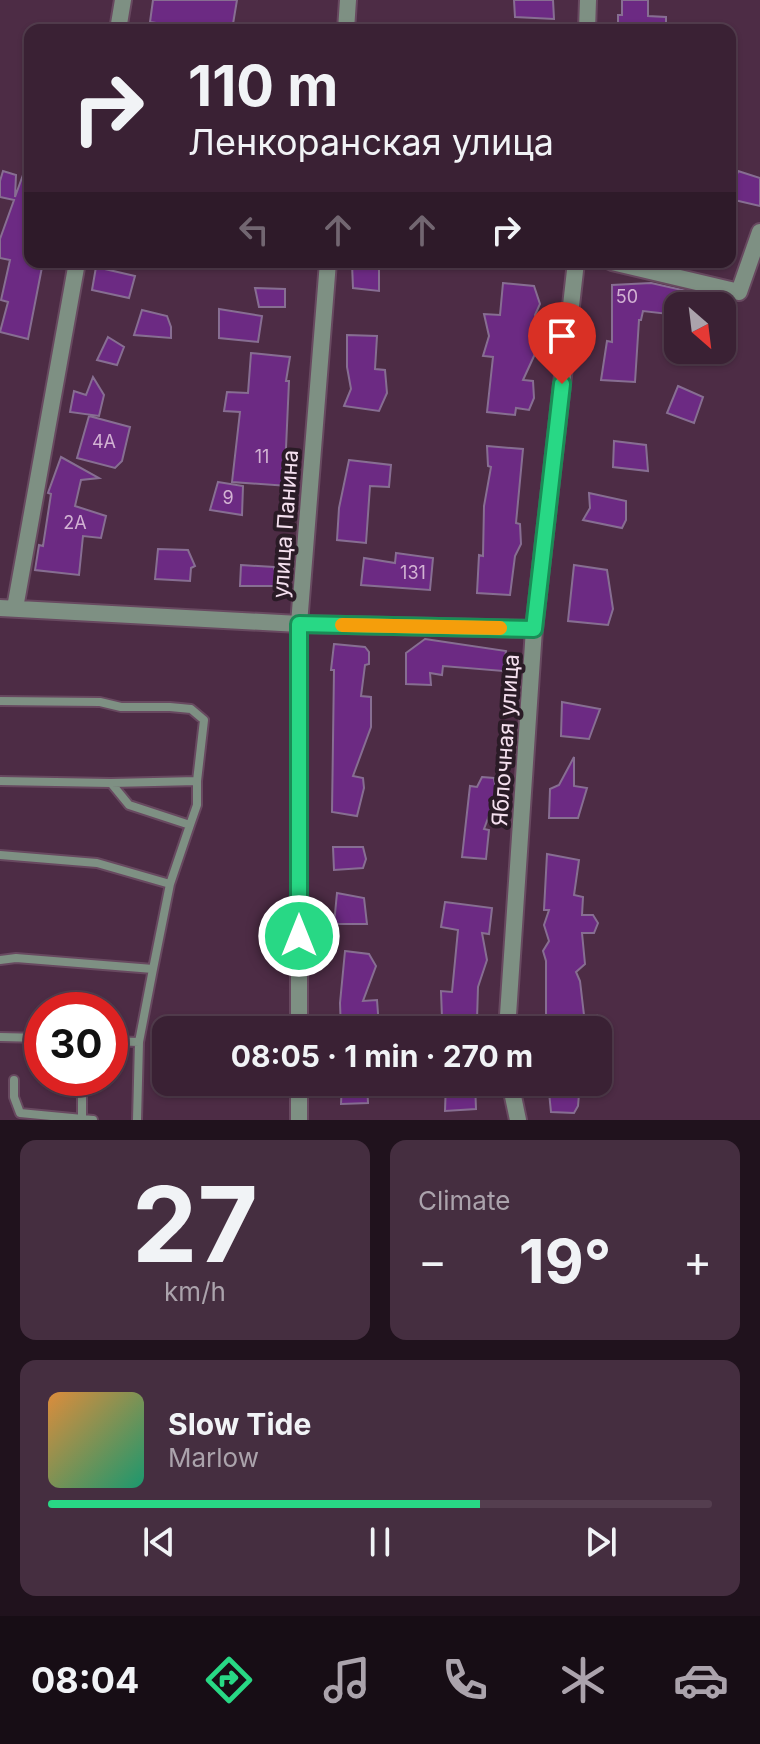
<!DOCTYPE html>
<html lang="en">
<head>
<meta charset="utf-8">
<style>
	:root { --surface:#3a2134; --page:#452e40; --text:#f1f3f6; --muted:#aba3ac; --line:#543e4f; --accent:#28d885 }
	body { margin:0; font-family:Inter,sans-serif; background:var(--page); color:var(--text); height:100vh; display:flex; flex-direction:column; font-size:30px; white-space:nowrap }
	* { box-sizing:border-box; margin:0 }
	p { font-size:26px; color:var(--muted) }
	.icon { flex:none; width:44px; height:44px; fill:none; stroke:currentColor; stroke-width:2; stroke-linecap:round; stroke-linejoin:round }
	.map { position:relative; height:1120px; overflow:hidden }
	.sheet { display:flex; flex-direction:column; gap:20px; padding:20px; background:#20121d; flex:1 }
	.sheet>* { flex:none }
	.top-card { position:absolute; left:24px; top:24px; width:712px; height:244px; border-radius:16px; box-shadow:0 2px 6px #0004,0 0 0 2px var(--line); background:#3a2134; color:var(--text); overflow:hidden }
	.needle { width:52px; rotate:152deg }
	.tools { position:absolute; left:664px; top:292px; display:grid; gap:16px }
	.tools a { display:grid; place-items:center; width:72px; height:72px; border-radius:16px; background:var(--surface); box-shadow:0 2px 6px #0004,0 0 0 2px var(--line); font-size:40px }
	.speed { position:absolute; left:24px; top:992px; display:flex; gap:16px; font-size:40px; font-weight:700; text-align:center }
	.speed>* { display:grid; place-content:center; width:104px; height:104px; border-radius:50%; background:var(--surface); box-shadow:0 2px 6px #0004,0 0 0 2px var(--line); line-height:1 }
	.speed .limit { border:12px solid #d22; background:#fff; color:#111 }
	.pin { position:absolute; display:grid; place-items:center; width:68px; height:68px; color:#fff; margin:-82px -34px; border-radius:50% 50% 50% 0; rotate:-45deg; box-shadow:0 0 8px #0007 }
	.pin .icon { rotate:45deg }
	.me { position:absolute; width:88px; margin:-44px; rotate:0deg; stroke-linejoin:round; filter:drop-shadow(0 0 6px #0008) }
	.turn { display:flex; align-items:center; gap:28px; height:168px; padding:0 32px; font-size:36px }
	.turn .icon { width:104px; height:104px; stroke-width:2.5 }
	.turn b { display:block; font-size:56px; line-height:68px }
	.lanes { display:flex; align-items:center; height:76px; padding:0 32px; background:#0003; justify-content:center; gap:40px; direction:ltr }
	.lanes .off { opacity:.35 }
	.big { font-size:60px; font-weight:700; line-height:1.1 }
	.sheet .tile { flex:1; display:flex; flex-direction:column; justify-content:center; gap:12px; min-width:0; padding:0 28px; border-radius:16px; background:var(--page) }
	.sheet .dial { align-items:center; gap:0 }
	.dial b { font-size:104px; line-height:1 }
	.song { display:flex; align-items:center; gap:24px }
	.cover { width:96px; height:96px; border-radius:12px; background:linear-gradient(135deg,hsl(30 70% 55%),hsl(160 70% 35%)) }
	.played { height:8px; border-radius:4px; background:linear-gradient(90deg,var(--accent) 65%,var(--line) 65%) }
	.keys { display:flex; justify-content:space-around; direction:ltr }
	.heat { display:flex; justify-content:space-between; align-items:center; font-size:44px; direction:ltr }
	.sheet .tiles { flex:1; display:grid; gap:20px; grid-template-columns:1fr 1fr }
	.tile:last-child { grid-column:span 2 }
	.trip { position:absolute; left:152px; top:1016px; width:460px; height:80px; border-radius:16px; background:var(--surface); box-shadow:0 2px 6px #0004,0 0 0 2px var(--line); font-weight:700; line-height:80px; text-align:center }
	.tabs { display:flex; height:128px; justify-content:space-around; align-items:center; background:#170d15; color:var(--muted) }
	.tabs .icon { width:56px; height:56px }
	.tabs .on { color:var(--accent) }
	.tabs b { font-size:36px; color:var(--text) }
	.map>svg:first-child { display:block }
</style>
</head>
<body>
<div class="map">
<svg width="760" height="1120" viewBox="0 0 760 1120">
	<rect width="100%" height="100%" fill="#4d2c45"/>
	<path fill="#6c2a83" stroke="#876e92" stroke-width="2" d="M153,0h84l-5,30h-32l-50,-8z
		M514,0h39l1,19 -39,-2z
		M622,0h26v16l18,1v13h-48v-15h4z
		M28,161h2v101h13l-15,77 -28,-7 8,-30 -7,-2 9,-40 -10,-2v-19l14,-39 -14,-3v-16l3,-10 13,4 -1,22z
		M738,171l22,7v28l-30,-7z
		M352,264l27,1v26l-26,-3z
		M96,267l39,9 -6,22 -37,-8z
		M503,283l31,3 6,18 -5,11 5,28 -17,37 10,1 1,17 -5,12 -13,-2 -1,7 -28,-3 6,-55 -10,-1 6,-20 -5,-22 16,1z
		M651,283l40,9 -1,12 -12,2 -1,9 -34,-4 -2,9h-2l-4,62 -34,-2 6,-39 5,1v-57z
		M255,288l30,1v18h-26z
		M219,309l43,7 -4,26 -39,-4z
		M142,310l25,6 4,11v11l-37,-3z
		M347,335l30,1 -2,33 10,1 2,23 -8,18 -35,-5 7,-17 -4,-22z
		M108,337l16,10 -7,18 -20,-5z
		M251,353l39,4 -4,24h3l-3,67 7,19 -5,19 -56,-4 8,-70 -16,-1 3,-19 21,1z
		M93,377l11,18 -5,21 -29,-4 4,-21 12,4z
		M678,386l25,11 -9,26 -27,-10z
		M89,416l41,11 -8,34 -7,7 -38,-10z
		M614,441l32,4 2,26 -35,-4z
		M487,446l36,3 -7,74 4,1 1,20 -6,12 -5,39 -33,-2 2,-38 4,1 1,-50 7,-39 -3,-1z
		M61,457l38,21 -18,2 -6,26 31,10 -5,22 -18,-2 -4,39 -44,-5 4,-25 4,1 8,-52 -3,-1z
		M349,460l42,5 -2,22 -19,-1 -4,57 -29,-3 2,-32z
		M218,482l25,4 -1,29 -32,-5z
		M589,493l37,8v19l-4,8 -39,-8 7,-12z
		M158,549l30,1 7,16 -4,2 -1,13 -35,-2z
		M396,553l37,5 -3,32 -69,-5 3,-27 31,5z
		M241,565l33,2 3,13 -3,6h-34z
		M574,565l33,5 6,39 -5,16 -40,-4z
		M425,639l81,12 -3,20 -60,-5 -1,9 -12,-2 1,12 -25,-1v-31z
		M334,644l31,3 4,5v12l-4,1 -4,31 10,1v30l-18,49 10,2 1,10 -7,28 -25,-4 2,-142h-3z
		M562,702l38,7 -11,30 -28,-3z
		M574,757v29l13,2 -9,30h-29l1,-29 9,-4z
		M482,777l12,1 3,16 -13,35 5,1 -3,29 -24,-2 8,-71 7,1z
		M333,847h30l3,12 -3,9 -29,2z
		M547,854l32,6 -5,35 9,2 -1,18h11l5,8 -4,10h-12l3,31 -9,8 4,9 4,34h13l3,15h-54v-69l-3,-10 6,-10 -5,-16 5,-15h-5z
		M337,893l27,5 3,26h-33z
		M445,902l47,6 -3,26 -7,-1 5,27 -9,27 -1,33 -35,-2 -1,-27 11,1 6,-62 -17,-3z
		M345,951l24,3 7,12 -13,35 14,-1 2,27 -7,3h-31l-1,-27z
		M342,1082h25l1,21 -27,1z
		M446,1082h29l1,27 -31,2z
		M548,1082h32l-2,24 -4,7 -23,-1z"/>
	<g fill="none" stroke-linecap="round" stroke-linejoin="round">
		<defs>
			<path id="lane" d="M0,701l100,1 21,5h49l21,2 13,11 -7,61 -86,2 18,22 61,20 -20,59 -73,-21 -97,-8
				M0,781l111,2
				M190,825l7,-20v-24
				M0,960l16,-2 137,11 -14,73 -29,-1
				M153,969l17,-85
				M0,1037l42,1
				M14,1080v17l6,16 73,7
				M82,1084v35
				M137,1120l2,-78"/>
			<path id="street" d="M118,30l5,-30
				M346,30l2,-30
				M587,30l1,-30
				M612,262l127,30 21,-60
				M0,608l299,16 235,5
				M15,608l62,-346
				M299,1030v-406l29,-362
				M507,1030l27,-401 42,-367
				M510,1082l8,38
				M299,1120v-38"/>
		</defs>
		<use href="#lane" stroke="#684960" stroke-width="12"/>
		<use href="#street" stroke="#684960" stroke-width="20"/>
		<use href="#lane" stroke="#7e9083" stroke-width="8"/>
		<use href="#street" stroke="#7e9083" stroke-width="16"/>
	</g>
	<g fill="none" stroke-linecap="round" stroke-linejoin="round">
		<defs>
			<path id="route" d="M299,936v-312l235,5 28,-245"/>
		</defs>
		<use href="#route" stroke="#1a8c56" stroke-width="20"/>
		<use href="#route" stroke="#28d885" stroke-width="14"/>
		<path stroke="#f59e0b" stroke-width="14" d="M342,625l158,3"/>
	</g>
	<g text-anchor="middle" stroke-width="8" stroke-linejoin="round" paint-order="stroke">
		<g font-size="18" fill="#d2b2d3">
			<text x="627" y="303">50</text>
			<text x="104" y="448">4А</text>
			<text x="262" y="463">11</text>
			<text x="228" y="504">9</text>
			<text x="75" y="529">2А</text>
			<text x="413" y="579">131</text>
		</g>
		<g font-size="22" fill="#f4dfee" stroke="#2a1b26">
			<text transform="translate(285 524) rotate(-86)" y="8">улица Панина</text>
			<text transform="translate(505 740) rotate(-86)" y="8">Яблочная улица</text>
		</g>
	</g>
</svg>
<div class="tools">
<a><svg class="needle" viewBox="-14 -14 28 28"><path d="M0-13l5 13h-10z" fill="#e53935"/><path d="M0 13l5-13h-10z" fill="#aba3ac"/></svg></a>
</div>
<div class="speed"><div class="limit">30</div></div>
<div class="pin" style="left:562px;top:384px;background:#d93025"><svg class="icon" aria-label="arrive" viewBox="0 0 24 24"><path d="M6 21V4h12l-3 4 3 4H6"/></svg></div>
<svg class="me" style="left:299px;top:936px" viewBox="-20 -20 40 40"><circle r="17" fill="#28d885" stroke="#fff" stroke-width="3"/><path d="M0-11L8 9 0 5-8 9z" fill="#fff"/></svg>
<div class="trip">08:05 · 1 min · 270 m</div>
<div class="top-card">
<div class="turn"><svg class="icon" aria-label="right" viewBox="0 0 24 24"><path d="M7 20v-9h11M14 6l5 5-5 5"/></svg><div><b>110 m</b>Ленкоранская улица</div></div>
<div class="lanes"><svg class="icon off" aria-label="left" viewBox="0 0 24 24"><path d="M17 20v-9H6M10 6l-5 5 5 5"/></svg><svg class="icon off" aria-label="ahead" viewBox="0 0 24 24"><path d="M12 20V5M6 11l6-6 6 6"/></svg><svg class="icon off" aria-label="ahead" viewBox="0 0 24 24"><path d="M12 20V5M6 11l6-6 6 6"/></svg><svg class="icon" aria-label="right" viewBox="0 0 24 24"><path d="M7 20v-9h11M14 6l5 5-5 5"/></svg></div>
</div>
</div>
<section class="sheet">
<div class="tiles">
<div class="tile dial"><b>27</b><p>km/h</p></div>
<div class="tile"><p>Climate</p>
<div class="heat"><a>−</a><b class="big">19°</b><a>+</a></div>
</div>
<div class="tile">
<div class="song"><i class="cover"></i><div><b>Slow Tide</b><p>Marlow</p></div></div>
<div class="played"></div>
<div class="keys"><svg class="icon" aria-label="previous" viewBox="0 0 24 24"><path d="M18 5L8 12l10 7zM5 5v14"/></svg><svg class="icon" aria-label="pause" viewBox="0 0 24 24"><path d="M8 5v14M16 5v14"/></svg><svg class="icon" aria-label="next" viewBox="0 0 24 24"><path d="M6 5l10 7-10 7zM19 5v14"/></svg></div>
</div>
</div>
</section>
<nav class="tabs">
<b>08:04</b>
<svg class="icon on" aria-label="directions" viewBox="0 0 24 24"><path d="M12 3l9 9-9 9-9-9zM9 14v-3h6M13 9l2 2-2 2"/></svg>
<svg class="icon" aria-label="music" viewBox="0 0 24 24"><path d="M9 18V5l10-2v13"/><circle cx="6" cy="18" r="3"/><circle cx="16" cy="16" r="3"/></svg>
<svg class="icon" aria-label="phone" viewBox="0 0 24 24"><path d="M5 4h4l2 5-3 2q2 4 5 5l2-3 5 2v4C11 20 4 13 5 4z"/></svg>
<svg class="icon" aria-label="climate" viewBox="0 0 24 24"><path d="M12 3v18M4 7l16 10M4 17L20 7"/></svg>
<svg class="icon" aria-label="car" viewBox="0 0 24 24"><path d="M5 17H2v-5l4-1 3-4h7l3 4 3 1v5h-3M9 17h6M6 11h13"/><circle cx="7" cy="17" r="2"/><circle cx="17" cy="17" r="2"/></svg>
</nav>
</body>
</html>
